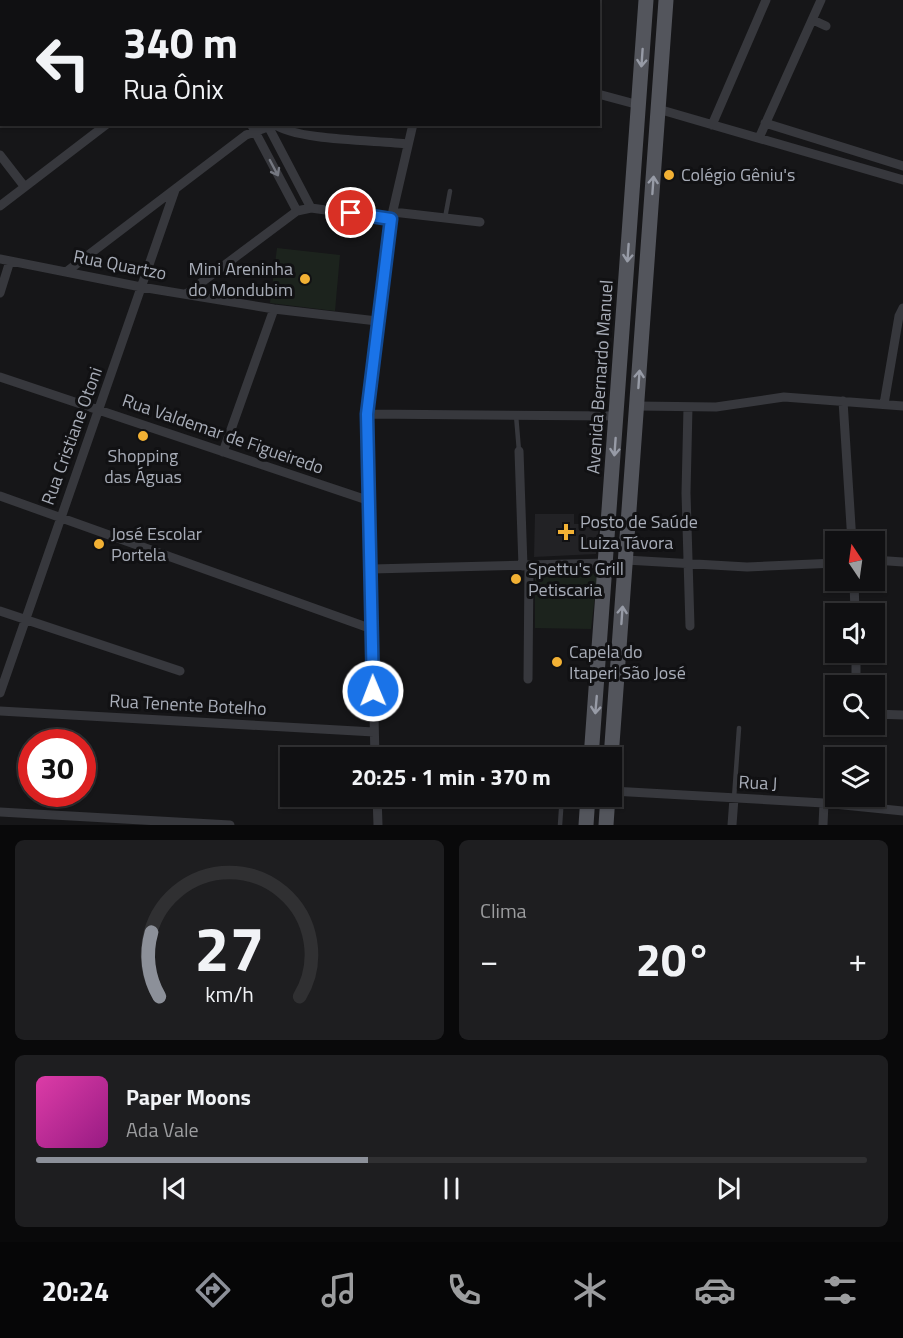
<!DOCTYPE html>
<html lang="pt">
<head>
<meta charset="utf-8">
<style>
	:root { --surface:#101012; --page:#1e1e20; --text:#f1f3f6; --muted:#9c9d9f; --line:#303032; --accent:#8c9099 }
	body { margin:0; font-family:"Titillium Web",sans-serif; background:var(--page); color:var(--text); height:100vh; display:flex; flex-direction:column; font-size:22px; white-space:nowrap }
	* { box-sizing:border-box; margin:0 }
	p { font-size:20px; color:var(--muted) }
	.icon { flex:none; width:33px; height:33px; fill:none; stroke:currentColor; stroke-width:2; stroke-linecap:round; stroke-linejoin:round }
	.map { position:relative; height:825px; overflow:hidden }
	.drawer { display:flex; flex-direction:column; gap:15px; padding:15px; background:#09090a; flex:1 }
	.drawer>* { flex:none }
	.top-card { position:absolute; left:0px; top:0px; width:600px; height:126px; box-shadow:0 2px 4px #0004,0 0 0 2px var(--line); background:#101012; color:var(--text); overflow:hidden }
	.needle { width:39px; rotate:347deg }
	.fabs { position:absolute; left:825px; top:531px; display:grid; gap:12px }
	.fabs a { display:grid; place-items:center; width:60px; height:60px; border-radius:0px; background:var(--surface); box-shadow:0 2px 4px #0004,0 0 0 2px var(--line); font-size:30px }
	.speed { position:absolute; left:18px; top:729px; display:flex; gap:12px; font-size:30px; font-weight:700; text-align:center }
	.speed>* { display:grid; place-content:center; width:78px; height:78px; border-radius:50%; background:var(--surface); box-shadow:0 2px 4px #0004,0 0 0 2px var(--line); line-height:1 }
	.speed .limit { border:9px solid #d22; background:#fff; color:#111 }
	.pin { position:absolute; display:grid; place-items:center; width:51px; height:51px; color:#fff; margin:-26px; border:3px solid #fff; border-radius:50%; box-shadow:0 2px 6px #0007 }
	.me { position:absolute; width:66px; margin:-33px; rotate:359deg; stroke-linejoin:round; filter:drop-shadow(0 0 4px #0008) }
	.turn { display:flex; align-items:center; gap:21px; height:126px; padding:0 24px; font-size:27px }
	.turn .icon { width:78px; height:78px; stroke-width:2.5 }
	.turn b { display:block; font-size:42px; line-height:51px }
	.big { font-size:45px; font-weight:700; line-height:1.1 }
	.drawer .widget { flex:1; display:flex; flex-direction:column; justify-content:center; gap:9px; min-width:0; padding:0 21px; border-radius:9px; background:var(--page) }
	.drawer .dial { align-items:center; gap:0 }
	.dial svg { height:156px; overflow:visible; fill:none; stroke:var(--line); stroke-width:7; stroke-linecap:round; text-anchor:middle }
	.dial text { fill:var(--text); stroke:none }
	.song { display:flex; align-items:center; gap:18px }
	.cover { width:72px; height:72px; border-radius:9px; background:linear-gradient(135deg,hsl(320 70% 55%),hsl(310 70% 35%)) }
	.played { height:6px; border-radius:3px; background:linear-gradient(90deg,var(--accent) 40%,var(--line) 40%) }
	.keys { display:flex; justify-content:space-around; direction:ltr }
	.heat { display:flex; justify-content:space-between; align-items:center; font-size:33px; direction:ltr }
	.drawer .tiles { flex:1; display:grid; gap:15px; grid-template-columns:1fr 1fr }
	.widget:last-child { grid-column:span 2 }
	.trip { position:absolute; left:280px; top:747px; width:342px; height:60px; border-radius:0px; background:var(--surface); box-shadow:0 2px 4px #0004,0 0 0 2px var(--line); font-weight:700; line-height:60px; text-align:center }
	.tab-bar { display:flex; height:96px; justify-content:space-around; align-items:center; background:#060607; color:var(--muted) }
	.tab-bar .icon { width:42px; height:42px }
	.tab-bar .active { color:var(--accent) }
	.tab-bar b { font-size:27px; color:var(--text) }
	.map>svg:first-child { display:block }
</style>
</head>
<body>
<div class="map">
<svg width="903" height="825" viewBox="0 0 903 825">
	<rect width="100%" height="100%" fill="#161618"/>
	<path fill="#222225" d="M535,514h39v10h25l-3,30 -62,3z"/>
	<path fill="#1c231d" d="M277,248l63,7 -5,56 -65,-8z
		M598,570l-7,59 -56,-1v-55z"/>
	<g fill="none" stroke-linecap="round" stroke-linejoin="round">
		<path stroke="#37383d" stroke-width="4.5" d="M445,218l5,-27
			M516,415l3,36
			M437,750l96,8
			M734,798l5,-70
			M560,825l2,-29"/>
		<path stroke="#37383d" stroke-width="9" d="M183,0l1,2
			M196,0v2
			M438,0v2
			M122,2l2,-2
			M285,2l3,-2
			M571,2l1,-2
			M813,20l13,6
			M0,93l2,-1
			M598,94l41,11
			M658,109l245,71
			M765,123l138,43
			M251,124l46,87
			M267,124l44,84
			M274,124c23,17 103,16 134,20
			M712,125l54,-125
			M759,138l62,-138
			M0,155l24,31
			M0,206l107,-82
			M393,212l87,10
			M0,259l141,28 133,22 103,12
			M66,272l180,-137 30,-11
			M0,293l10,-32
			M186,294l111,-83 14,-3 80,11
			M0,377l367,123
			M843,401l9,141
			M884,404l15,-88 4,-8
			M637,406l79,1 68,-10 119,9
			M688,407l-2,86 4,133
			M367,414l250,2
			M519,451l4,115
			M223,452l51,-143
			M0,496l372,133
			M626,560l121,7 89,-4
			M874,560l29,2
			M372,569l235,-6
			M854,580l1,34
			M0,611l180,60
			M856,652v34
			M528,679l1,-113
			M0,693l175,-503
			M0,711l374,21
			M874,714l29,1
			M375,758l-8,-344 24,-195 22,-95
			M612,791l212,12 79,8
			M377,796l1,29
			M0,812l230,13
			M732,825l2,-27
			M823,825l1,-22"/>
		<path stroke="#53555c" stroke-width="15" d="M591,758l55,-758
			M611,758l55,-758
			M586,825l2,-29
			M606,825l2,-29"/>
	</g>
	<defs><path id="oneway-shaft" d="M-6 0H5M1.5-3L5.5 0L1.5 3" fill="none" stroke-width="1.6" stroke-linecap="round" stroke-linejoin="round" transform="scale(1.5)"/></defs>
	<g stroke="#979ba6">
		<use href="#oneway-shaft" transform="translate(642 58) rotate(94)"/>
		<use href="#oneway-shaft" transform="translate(653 185) rotate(-86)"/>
		<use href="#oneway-shaft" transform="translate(628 253) rotate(94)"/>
		<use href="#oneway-shaft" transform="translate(639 379) rotate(-86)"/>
		<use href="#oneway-shaft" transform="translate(615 447) rotate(94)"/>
		<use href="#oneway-shaft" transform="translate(622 615) rotate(-86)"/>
		<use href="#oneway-shaft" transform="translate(596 705) rotate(95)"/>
	</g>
	<use stroke="#757881" href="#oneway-shaft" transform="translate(274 168) rotate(62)"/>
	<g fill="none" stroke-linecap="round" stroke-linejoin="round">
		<defs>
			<path id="route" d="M351,213l40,6 -24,195 6,277"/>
		</defs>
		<use href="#route" stroke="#114b97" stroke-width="15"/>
		<use href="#route" stroke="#1a73e8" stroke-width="10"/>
	</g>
	<g fill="#f2b134" stroke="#111113" stroke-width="2">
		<circle cx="669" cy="175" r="6"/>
		<circle cx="305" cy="279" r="6"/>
		<circle cx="143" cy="436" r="6"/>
		<path d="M563 523h6v6h6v6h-6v6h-6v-6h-6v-6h6z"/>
		<circle cx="99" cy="544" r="6"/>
		<circle cx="516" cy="579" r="6"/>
		<circle cx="557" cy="662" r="6"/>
	</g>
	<g text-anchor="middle" stroke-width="6" stroke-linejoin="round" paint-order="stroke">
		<g font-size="18" fill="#a8adb8" stroke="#111113" text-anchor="start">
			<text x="681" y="181">Colégio Gêniu's</text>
			<text x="293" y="275" text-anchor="end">Mini Areninha<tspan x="293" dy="21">do Mondubim</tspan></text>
			<text x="143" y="462" text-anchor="middle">Shopping<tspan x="143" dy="21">das Águas</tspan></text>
			<text x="580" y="528">Posto de Saúde<tspan x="580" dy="21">Luiza Távora</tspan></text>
			<text x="111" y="540">José Escolar<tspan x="111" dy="21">Portela</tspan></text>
			<text x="528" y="575">Spettu's Grill<tspan x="528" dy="21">Petiscaria</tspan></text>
			<text x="569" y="658">Capela do<tspan x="569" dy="21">Itaperi São José</tspan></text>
		</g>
		<g font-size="18" fill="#a8adb8" stroke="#111113">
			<text transform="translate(120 265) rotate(11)" y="6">Rua Quartzo</text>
			<text transform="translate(600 377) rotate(-86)" y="6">Avenida Bernardo Manuel</text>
			<text transform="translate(223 434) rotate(19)" y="6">Rua Valdemar de Figueiredo</text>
			<text transform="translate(72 436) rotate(-70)" y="6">Rua Cristiane Otoni</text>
			<text transform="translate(188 705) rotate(3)" y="6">Rua Tenente Botelho</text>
			<text transform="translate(758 783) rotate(3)" y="6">Rua J</text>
		</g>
	</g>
</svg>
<div class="fabs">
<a><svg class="needle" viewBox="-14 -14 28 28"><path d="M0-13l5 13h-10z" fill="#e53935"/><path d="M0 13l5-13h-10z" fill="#9c9d9f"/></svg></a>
<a><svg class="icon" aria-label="sound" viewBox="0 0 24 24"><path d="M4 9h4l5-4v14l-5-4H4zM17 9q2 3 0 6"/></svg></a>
<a><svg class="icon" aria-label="search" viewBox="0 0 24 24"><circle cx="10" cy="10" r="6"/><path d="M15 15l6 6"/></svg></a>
<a><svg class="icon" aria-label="layers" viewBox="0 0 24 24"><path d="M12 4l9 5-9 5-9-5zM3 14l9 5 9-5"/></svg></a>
</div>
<div class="speed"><div class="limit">30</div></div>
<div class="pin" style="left:351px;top:213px;background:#d93025"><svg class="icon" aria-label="arrive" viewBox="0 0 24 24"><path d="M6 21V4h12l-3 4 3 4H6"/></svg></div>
<svg class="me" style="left:373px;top:691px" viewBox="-20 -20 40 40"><circle r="17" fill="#1a73e8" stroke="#fff" stroke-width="3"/><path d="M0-11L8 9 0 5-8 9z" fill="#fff"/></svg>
<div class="trip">20:25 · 1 min · 370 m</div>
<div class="top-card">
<div class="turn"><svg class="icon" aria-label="left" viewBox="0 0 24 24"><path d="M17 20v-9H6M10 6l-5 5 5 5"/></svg><div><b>340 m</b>Rua Ônix</div></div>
</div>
</div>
<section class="drawer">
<div class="tiles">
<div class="widget dial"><svg viewBox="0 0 100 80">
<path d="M14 69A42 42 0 1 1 86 69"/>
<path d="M14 69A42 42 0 0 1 10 36" stroke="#8c9099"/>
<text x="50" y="56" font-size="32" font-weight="700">27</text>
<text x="50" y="72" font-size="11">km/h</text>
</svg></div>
<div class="widget"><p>Clima</p>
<div class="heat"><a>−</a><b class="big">20°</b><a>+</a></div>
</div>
<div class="widget">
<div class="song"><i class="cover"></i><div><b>Paper Moons</b><p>Ada Vale</p></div></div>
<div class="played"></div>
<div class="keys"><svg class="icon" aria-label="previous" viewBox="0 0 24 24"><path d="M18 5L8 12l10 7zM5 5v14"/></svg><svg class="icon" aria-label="pause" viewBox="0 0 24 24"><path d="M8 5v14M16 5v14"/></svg><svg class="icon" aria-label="next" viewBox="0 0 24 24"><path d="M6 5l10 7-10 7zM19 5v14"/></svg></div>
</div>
</div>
</section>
<nav class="tab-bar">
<b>20:24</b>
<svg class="icon active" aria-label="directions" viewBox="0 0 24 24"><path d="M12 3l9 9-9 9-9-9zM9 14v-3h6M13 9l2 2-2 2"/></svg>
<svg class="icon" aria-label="music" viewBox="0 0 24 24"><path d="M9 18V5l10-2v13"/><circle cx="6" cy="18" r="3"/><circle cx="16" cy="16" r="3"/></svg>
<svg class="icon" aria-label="phone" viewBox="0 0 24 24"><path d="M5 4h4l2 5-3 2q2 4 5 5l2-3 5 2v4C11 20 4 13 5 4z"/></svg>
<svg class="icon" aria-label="climate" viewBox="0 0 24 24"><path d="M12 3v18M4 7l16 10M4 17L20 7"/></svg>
<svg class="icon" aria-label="car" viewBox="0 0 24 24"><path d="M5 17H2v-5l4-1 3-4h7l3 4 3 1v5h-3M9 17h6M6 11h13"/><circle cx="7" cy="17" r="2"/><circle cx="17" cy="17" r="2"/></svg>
<svg class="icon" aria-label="filters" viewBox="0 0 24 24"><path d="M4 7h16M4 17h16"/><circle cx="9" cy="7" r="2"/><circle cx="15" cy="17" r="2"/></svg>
</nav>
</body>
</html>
